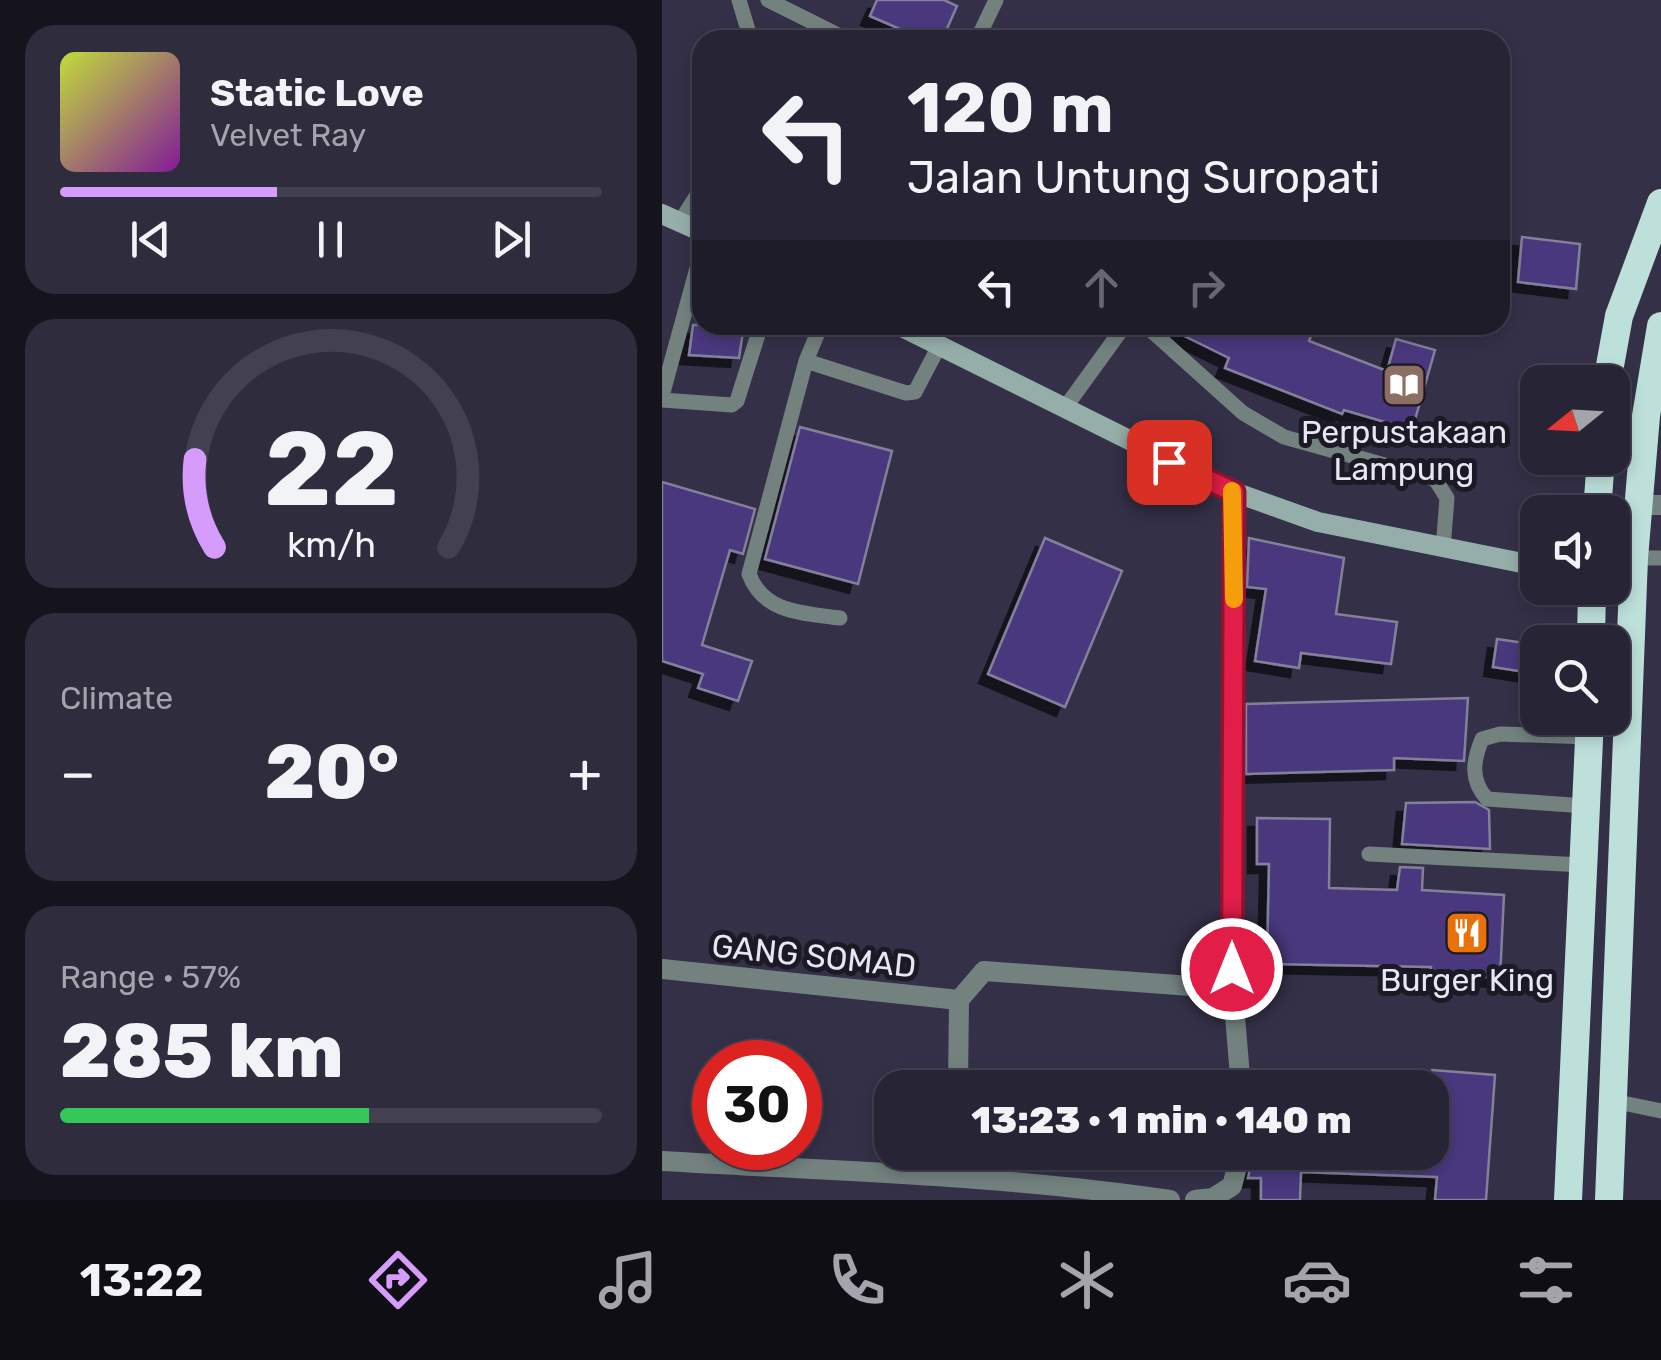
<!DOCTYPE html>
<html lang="en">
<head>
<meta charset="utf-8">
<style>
	:root { --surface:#272435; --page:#2f2c3d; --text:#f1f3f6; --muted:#a4a4ad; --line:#434150; --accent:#d59cfb }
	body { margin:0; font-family:Rubik,sans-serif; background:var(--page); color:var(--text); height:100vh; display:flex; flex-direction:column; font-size:38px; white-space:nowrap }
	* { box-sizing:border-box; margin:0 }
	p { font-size:32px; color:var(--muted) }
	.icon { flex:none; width:55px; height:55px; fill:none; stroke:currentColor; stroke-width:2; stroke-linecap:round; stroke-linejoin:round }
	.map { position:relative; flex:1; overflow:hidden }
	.details { display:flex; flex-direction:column; gap:25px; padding:25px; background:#15141d; width:662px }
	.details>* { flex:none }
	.hud { position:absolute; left:30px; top:30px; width:818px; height:305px; border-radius:30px; box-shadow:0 5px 15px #0003,0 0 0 2px var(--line); background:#272435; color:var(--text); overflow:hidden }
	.needle { width:65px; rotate:252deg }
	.buttons { position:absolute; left:858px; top:365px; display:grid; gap:20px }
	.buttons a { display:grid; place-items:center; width:110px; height:110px; border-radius:20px; background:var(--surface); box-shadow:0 5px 15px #0003,0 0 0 2px var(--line); font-size:50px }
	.speed { position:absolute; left:30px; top:1040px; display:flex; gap:20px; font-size:50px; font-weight:700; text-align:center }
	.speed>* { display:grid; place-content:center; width:130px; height:130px; border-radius:50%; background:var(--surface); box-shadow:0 5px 15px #0003,0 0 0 2px var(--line); line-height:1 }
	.speed .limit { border:15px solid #d22; background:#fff; color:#111 }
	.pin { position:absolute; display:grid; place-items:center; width:85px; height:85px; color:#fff; margin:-42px; border-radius:20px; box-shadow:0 5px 15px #0006 }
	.me { position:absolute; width:110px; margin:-55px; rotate:0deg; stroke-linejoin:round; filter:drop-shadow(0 0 8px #0008) }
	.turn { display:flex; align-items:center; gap:35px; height:210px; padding:0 50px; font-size:45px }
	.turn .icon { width:130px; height:130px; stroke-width:2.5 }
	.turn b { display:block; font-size:70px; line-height:85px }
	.lanes { display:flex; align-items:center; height:95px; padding:0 50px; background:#0003; justify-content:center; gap:50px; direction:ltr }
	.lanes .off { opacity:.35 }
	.big { font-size:75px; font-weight:800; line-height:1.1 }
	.details .widget { flex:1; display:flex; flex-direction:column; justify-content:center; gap:15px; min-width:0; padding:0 35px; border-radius:30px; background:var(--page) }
	.details .dial { align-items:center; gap:0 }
	.dial svg { height:260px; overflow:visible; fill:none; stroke:var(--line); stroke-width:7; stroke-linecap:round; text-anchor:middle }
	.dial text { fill:var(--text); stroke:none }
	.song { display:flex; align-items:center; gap:30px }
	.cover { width:120px; height:120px; border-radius:15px; background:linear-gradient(135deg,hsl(70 70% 55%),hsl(290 70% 35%)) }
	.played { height:10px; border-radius:5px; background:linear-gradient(90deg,var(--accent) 40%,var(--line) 40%) }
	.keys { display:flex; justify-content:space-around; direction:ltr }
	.heat { display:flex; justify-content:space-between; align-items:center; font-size:55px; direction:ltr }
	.charge { height:15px; border-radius:8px; background:linear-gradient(90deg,#34c759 57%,var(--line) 0) }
	.trip { position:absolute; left:212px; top:1070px; width:575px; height:100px; border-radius:30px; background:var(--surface); box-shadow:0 5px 15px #0003,0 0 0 2px var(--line); font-weight:800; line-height:100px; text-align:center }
	.tab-bar { display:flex; height:160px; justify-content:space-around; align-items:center; background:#100e15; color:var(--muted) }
	.tab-bar .icon { width:70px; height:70px }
	.tab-bar .on { color:var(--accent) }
	.tab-bar b { font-size:45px; color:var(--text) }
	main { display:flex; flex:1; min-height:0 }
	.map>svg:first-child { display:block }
</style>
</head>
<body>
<main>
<section class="details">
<div class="widget">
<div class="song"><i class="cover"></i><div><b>Static Love</b><p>Velvet Ray</p></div></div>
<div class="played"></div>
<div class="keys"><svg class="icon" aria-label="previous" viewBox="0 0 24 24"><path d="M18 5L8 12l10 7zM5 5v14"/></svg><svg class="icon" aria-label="pause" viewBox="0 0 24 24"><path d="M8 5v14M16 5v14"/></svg><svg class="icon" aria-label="next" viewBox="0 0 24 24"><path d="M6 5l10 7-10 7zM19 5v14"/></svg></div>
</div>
<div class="widget dial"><svg viewBox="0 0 100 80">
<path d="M14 69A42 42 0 1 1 86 69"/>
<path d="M14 69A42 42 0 0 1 8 42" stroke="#d59cfb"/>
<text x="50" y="56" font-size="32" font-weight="700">22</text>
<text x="50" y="72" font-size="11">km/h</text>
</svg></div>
<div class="widget"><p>Climate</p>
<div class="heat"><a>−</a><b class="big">20°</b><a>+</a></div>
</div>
<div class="widget"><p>Range · 57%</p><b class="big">285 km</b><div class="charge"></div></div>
</section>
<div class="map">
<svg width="999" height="1200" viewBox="0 0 999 1200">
	<defs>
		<filter id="shadow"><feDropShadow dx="-9" dy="9" stdDeviation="0" flood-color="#0009"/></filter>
	</defs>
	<rect width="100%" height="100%" fill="#343047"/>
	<path fill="#48377d" stroke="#84809b" stroke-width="2.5" filter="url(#shadow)" d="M215,0h67l13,6 -15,34h-17l-55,-24z
		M860,237l58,7 -4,45 -58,-7z
		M31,325h51l-5,33 -50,-3z
		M500,325h153l-6,16 78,30 9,-32 39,11 -23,80 -68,-20 -2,4 -117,-46 4,-10z
		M138,427l92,24 -34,133 -93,-25z
		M0,482l93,27 -12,45 -13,-4 -28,95 50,16 -14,40 -40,-13 5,-14 -41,-13z
		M383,538l77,33 -57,136 -77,-33z
		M587,538l95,20 -8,56 61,8 -6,42 -90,-11 -2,15 -44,-7 11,-72 -19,-2z
		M835,639l40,6v29l-44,-7z
		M806,698l-4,63 -70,-3v12l-148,4v-70z
		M813,802l14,8 1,39 -88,-5 4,-41z
		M595,818l73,1 -1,69 68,2 3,-23 23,1 -1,22 82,5 -4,83 -70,-4 1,-7 -164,-3 2,-100h-12z
		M770,1070l63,5 -9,125h-51l2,-23 -136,-5 -1,28h-39v-22h-13l6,-26h178z"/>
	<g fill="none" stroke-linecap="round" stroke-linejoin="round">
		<path stroke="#73827f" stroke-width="15" d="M77,0l12,40
			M106,0l80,40
			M315,40l19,-40
			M18,222l22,-35
			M159,325l-15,36 -57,213c14,39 54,39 91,44
			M483,325l98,88 41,24 151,42 12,19 -4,51
			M144,361l100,32 9,-1 24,-46
			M0,396l40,-146
			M0,400l70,5 5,-4 24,-76
			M405,405l58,-80
			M972,558h27
			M924,806l-99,-7c-17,-19 -14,-38 -5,-60l18,-5 89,3
			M707,854l214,11
			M951,1101l48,10"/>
		<path stroke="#73827f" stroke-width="20" d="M572,492l-3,477 10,119
			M977,505h22
			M0,969l297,31
			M296,1088l1,-88 25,-29 248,18
			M0,1161c170,10 340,14 508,39
			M295,1177l1,-25
			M533,1200l18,-2 19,-12 9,-34"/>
		<path stroke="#96aeaa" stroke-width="20" d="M0,214l40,18
			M236,325l336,167 84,30 219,44"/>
		<path stroke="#bde0da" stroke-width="28" d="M945,382l12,-66 42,-113
			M935,512l4,-54
			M929,642l1,-54
			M906,1200l22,-482
			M947,1200l25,-642 12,-142 15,-90"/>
	</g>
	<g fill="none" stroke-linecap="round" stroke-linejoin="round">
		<defs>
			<path id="route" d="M507,462l65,30 -2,477"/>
		</defs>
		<use href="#route" stroke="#92132f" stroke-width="25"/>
		<use href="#route" stroke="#e11d48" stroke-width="18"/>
		<path stroke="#f59e0b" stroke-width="18" d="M570,491l2,108"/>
	</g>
	<defs>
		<symbol id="library-square" viewBox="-11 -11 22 22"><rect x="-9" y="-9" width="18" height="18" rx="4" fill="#8d6e63" stroke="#1b1924"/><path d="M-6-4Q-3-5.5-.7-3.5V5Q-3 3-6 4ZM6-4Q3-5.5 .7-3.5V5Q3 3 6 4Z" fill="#fff"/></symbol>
		<symbol id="restaurant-square" viewBox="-11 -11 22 22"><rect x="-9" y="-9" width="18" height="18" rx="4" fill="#e8710a" stroke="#1b1924"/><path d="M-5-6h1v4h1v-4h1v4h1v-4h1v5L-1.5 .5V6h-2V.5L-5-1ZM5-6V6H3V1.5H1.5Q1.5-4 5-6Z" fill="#fff"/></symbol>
	</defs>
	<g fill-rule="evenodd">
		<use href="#library-square" x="717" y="360" width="50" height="50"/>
		<use href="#restaurant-square" x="780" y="908" width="50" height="50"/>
	</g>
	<g text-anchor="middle" stroke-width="10" stroke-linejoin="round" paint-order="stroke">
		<g font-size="32" fill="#e8e6f6" stroke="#1b1924">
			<text x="742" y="443">Perpustakaan<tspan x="742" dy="37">Lampung</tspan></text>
			<text x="805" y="991">Burger King</text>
		</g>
		<g font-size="32" fill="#e8e6f6" stroke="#1b1924">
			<text transform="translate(152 956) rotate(6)" y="11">GANG SOMAD</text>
		</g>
	</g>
</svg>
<div class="buttons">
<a><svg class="needle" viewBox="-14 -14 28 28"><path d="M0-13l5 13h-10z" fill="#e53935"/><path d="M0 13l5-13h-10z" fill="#a4a4ad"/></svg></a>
<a><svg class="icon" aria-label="sound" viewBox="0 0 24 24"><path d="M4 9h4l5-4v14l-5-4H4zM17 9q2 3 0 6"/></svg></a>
<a><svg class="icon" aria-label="search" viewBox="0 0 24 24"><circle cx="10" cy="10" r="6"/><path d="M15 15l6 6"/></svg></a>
</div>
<div class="speed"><div class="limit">30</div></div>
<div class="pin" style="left:507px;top:462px;background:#d93025"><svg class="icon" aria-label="arrive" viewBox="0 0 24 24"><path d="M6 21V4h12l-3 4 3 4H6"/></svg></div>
<svg class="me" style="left:570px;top:969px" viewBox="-20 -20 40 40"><circle r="17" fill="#e11d48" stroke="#fff" stroke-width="3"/><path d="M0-11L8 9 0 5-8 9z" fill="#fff"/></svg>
<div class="trip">13:23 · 1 min · 140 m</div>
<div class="hud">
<div class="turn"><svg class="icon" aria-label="left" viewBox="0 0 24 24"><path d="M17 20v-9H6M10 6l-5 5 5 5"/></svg><div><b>120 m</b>Jalan Untung Suropati</div></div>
<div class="lanes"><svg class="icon" aria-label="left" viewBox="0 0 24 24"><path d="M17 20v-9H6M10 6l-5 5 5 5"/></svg><svg class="icon off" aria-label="ahead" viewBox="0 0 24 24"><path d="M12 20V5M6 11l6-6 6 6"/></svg><svg class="icon off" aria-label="right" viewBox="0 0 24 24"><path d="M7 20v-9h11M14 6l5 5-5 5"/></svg></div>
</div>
</div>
</main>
<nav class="tab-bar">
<b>13:22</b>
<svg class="icon on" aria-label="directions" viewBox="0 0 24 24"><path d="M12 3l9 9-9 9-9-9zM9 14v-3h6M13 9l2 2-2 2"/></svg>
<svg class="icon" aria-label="music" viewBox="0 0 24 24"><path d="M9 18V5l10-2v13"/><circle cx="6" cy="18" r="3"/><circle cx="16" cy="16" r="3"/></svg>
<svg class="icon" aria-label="phone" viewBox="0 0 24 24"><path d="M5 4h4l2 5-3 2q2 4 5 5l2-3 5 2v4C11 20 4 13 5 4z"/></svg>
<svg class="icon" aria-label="climate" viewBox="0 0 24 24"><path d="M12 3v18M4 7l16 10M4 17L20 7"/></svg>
<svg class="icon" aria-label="car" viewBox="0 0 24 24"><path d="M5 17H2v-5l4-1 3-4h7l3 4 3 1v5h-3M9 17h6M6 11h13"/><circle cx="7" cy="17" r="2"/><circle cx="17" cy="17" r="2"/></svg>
<svg class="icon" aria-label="filters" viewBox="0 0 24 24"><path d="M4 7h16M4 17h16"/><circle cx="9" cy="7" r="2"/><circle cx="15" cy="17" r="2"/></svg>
</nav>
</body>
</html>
